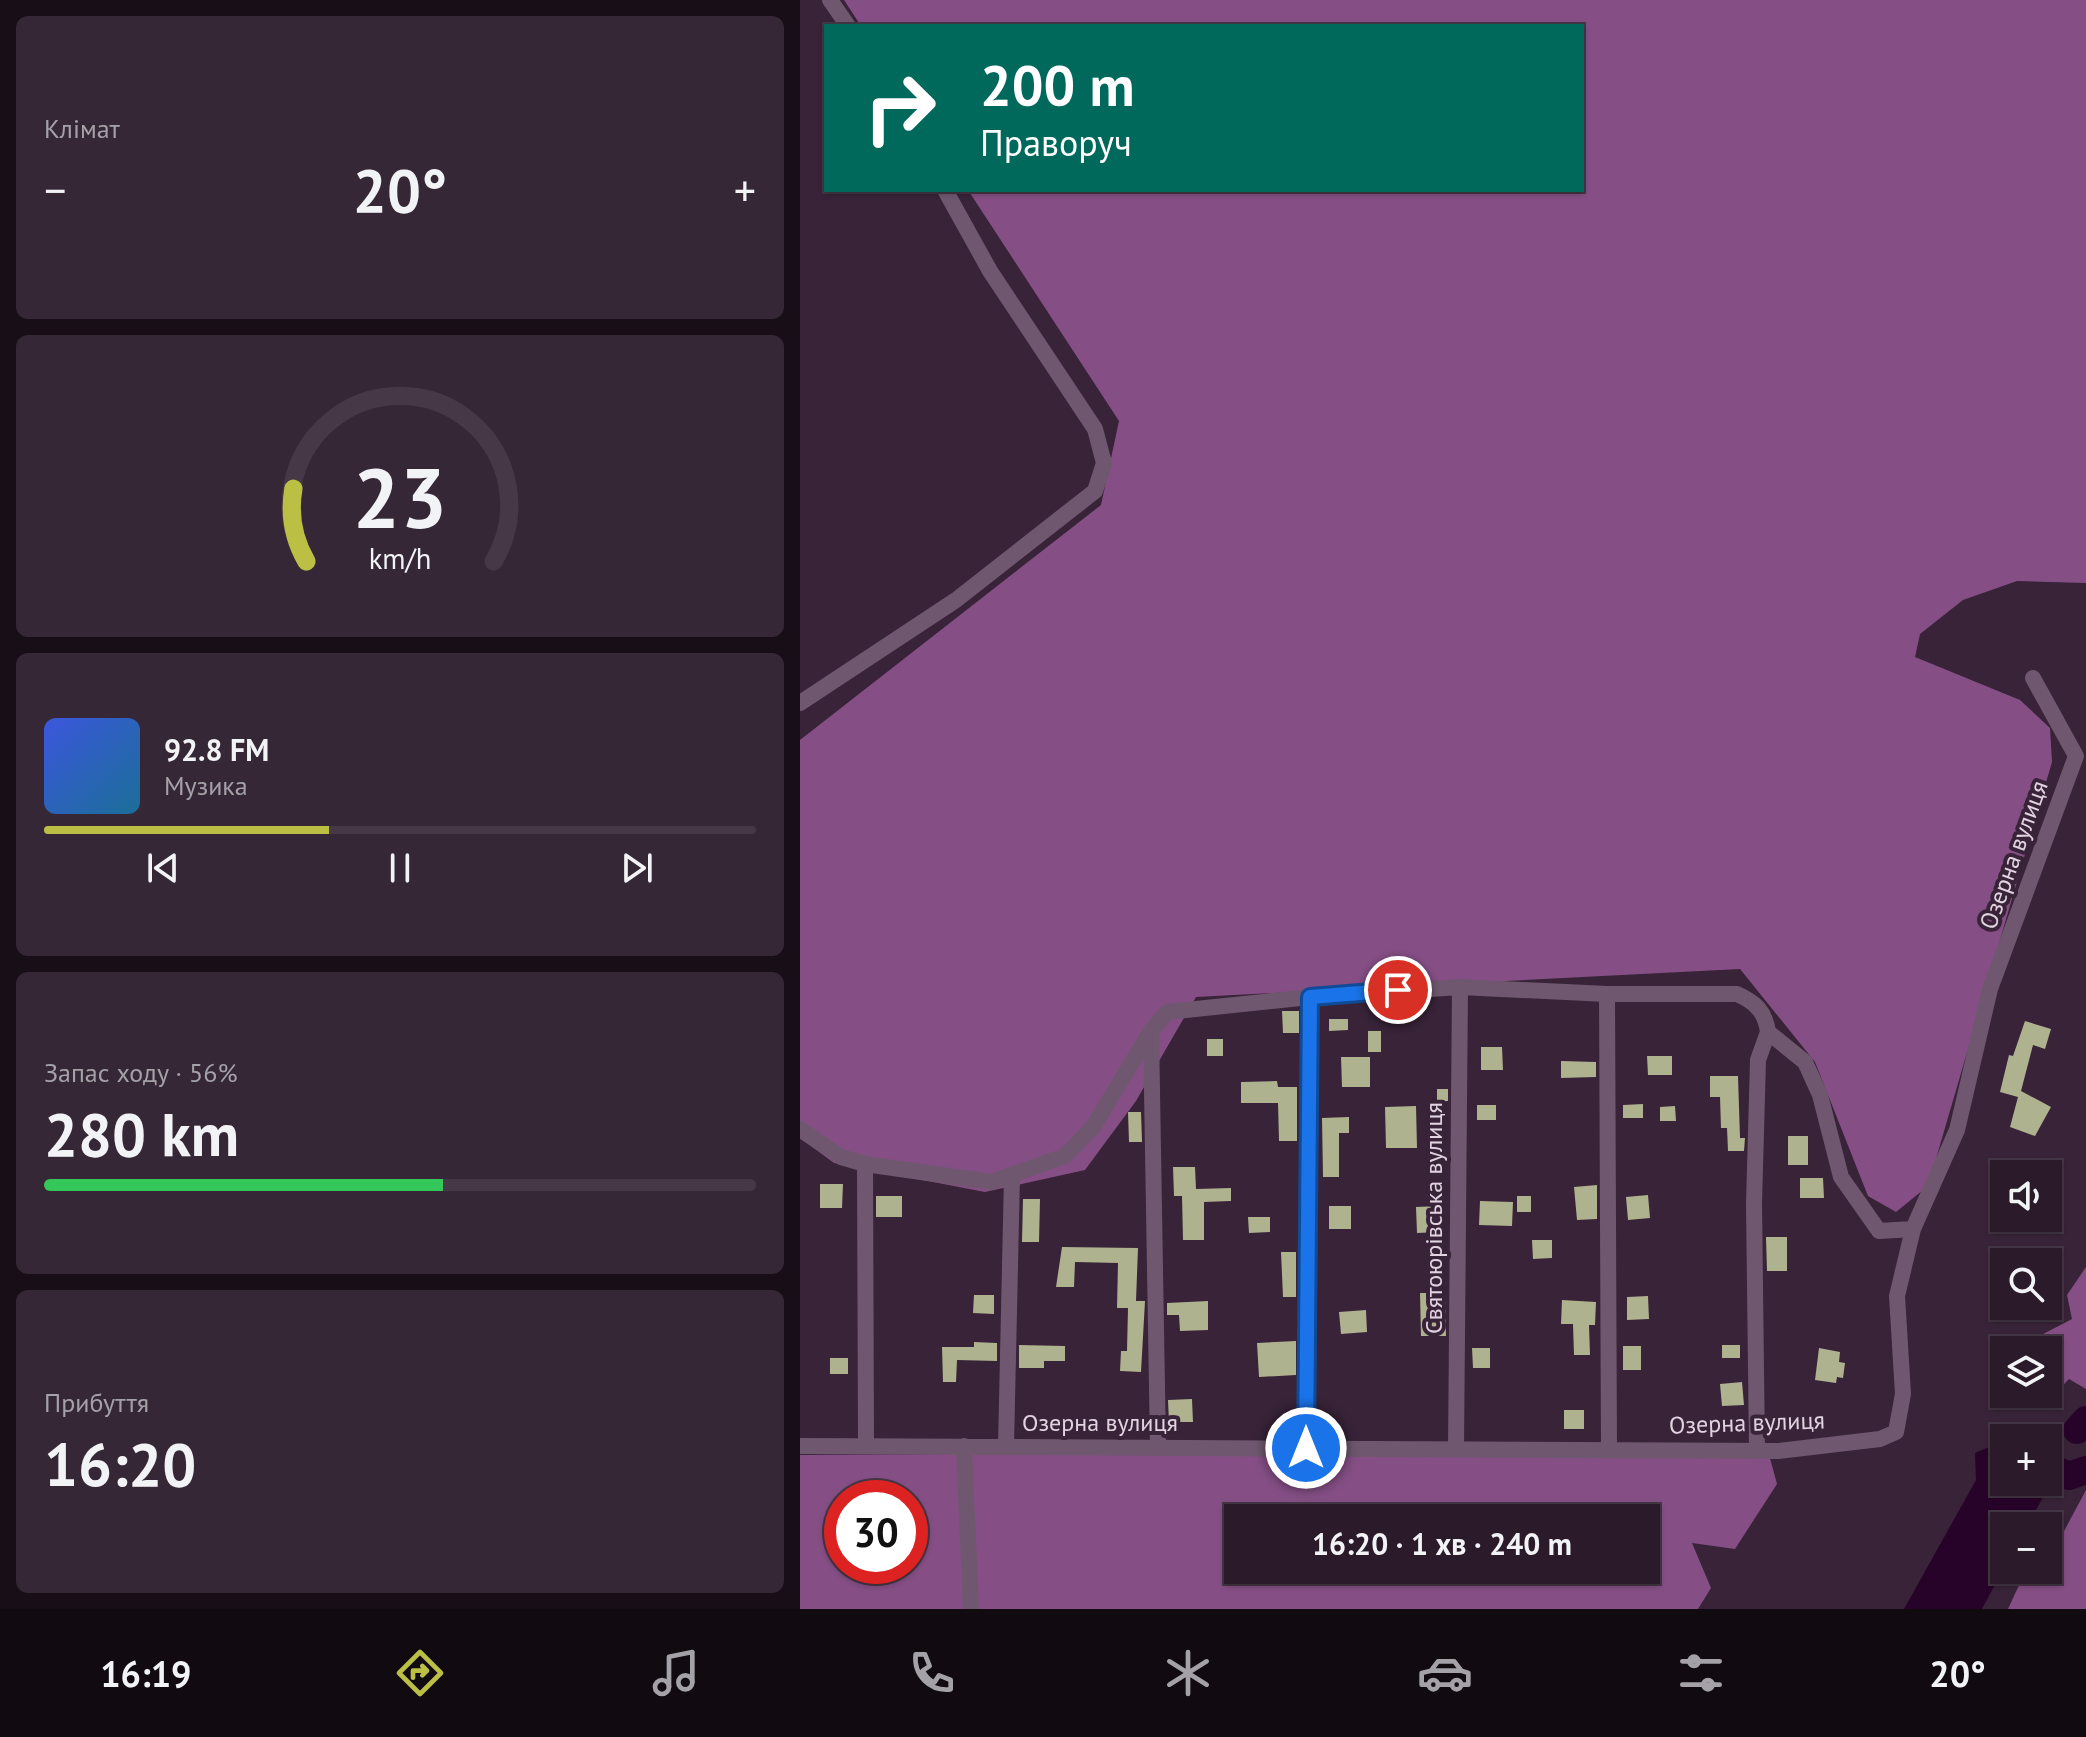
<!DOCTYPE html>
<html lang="uk">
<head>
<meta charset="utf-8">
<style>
	:root { --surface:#2a1a2a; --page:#362736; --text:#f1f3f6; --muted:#a5a1a8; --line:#463847; --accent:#bbc044 }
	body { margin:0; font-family:"PT Sans",sans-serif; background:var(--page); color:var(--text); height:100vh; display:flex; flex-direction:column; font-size:30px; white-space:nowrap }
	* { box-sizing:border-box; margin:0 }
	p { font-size:26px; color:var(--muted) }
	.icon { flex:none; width:44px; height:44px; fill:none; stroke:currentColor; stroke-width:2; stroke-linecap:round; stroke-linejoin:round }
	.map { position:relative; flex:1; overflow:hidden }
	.drawer { display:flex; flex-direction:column; gap:16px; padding:16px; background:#170e17; width:800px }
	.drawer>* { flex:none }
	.banner { position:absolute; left:24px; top:24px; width:760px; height:168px; border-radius:0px; box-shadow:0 2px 6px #0004,0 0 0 2px var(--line); background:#00695c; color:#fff; overflow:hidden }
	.tools { position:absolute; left:1190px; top:1160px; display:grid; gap:16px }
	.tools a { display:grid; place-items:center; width:72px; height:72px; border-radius:0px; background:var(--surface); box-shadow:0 2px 6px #0004,0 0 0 2px var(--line); font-size:40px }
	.speed { position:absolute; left:24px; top:1480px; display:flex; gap:16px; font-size:40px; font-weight:700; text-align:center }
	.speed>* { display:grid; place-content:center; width:104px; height:104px; border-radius:50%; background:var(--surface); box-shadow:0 2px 6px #0004,0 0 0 2px var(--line); line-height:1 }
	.speed .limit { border:12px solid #d22; background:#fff; color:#111 }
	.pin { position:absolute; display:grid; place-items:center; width:68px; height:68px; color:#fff; margin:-34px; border:4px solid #fff; border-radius:50%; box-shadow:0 2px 8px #0007 }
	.me { position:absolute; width:88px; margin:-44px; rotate:0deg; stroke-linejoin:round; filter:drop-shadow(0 0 6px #0008) }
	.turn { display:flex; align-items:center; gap:28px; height:168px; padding:0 24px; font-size:36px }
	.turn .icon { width:104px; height:104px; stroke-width:2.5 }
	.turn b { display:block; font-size:56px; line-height:68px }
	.big { font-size:60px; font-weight:800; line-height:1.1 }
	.drawer .tile { flex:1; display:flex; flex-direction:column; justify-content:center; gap:12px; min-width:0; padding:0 28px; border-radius:12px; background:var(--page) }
	.drawer .dial { align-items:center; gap:0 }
	.dial svg { height:208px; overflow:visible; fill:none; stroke:var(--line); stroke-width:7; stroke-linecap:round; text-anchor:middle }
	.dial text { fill:var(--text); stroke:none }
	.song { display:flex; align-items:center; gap:24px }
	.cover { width:96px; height:96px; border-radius:12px; background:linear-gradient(135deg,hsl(230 70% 55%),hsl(200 70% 35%)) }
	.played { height:8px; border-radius:4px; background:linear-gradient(90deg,var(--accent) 40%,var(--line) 40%) }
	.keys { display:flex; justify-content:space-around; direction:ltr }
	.heat { display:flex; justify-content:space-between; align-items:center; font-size:44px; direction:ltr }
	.charge { height:12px; border-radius:6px; background:linear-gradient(90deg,#34c759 56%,var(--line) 0) }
	.trip { position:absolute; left:424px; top:1504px; width:436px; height:80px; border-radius:0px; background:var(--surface); box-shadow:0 2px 6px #0004,0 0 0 2px var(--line); font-weight:800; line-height:80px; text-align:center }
	.dock { display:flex; height:128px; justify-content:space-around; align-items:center; background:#110a11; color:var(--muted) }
	.dock .icon { width:56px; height:56px }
	.dock .current { color:var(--accent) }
	.dock b { font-size:36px; color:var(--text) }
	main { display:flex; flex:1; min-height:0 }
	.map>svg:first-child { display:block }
</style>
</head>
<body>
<main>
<section class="drawer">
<div class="tile"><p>Клімат</p>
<div class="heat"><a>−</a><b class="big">20°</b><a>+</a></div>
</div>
<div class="tile dial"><svg viewBox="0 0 100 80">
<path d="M14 69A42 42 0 1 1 86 69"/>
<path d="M14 69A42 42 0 0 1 9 41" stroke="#bbc044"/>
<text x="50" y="56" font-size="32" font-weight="700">23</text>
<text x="50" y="72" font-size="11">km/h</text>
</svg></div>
<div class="tile">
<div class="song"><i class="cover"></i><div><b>92.8 FM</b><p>Музика</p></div></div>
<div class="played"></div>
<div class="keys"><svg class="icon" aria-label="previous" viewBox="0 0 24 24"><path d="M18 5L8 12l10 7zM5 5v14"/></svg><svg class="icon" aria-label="pause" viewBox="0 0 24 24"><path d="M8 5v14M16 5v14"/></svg><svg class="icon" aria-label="next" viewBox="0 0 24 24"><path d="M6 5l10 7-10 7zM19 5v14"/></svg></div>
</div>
<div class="tile"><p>Запас ходу · 56%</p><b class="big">280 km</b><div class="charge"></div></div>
<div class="tile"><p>Прибуття</p><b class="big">16:20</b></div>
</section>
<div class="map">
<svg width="1286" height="1609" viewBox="0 0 1286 1609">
	<rect width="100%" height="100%" fill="#382338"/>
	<path fill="#854f85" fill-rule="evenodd" d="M44,0h1242v583l-69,-2 -54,19 -43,34 -5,23 105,43 30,28 2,34 -124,424 -32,26 -28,-16 -53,-134 -75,-93 -544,28 -60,104 -51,69 -100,22 -151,-29 -34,-25v-398l301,-235 18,-84 -151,-231h614v-164h-721z
		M1286,1267v122l-17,-10 -23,24 -22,-9h24v-44h-30v-3l54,-28 -5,-24z
		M154,1454l816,4 7,26 -42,65 -43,-6 19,45 -13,21h-898v-154zM42,1498h68v68h-68zM438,1518h408v52h-408z
		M1286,1490v119h-78l18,-39h22v-27l15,-10z"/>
	<path fill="#280329" d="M1189,1447l15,1v34h44v-30l25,10 -4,14 -22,14 -20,36h-23v42l-22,41h-78l72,-129 -1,-27z"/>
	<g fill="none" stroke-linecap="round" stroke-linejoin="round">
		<path stroke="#280329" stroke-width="28" d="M1277,1430l9,-10
			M1269,1476l17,-6"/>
	</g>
	<path fill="#afb28f" d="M482,1011h17v22h-16z
		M529,1019h19v11l-19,1z
		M1225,1021l26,8 -6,20 -12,-4 -12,46 30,16 -16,29 -25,-9 8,-30 -18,-5 9,-37 4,1z
		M568,1031h13v21h-13z
		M407,1039h16v17h-16z
		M681,1047h21l1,23h-22z
		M847,1056h25v19h-24z
		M541,1057h29v30h-28z
		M761,1061l35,1v15l-35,1z
		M910,1076h28l2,62h5l-1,13h-16l-1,-23h-6l-1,-31h-10z
		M477,1081l1,6h19v54h-18l-1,-38h-37v-21z
		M637,1089h11v12l-11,1z
		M843,1104v14h-20v-13z
		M677,1105h19v15h-19z
		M616,1106l1,42h-31l-1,-41z
		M875,1106l1,15h-16v-14z
		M328,1112h13l1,30h-13z
		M549,1117v16h-10v44h-16l-1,-59z
		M988,1136h20v29h-20z
		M373,1167h22l1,22 35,-1v13l-27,1v38h-21l-1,-44h-8z
		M1000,1178h23l1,20h-24z
		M20,1184h23l-1,24h-22z
		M797,1185v34l-20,1 -3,-33z
		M848,1195l2,23 -22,2 -2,-23z
		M76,1196h26v21h-26z
		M717,1196h14v16h-14z
		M223,1199h17l-1,43h-17z
		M680,1201l33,1 -1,24 -33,-1z
		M529,1206h22v23h-22z
		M640,1206v26l-23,1 -1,-26z
		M448,1217h22v15l-21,1z
		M966,1237h21v34h-20z
		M732,1240h20v18l-19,1z
		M262,1247l76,1 -2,53h9l-4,71 -21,-1 1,-20h6l1,-43h-11l1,-45 -43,-1 -1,25h-18z
		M481,1252h15v45h-13z
		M620,1293h25l1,43h-25z
		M174,1295h20v19l-21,-1z
		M848,1296l1,23 -22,1v-23z
		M762,1300l34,2 -1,23h-6l1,30h-16l-1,-31h-12z
		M408,1301v29l-28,1 -1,-16h-12v-12z
		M566,1310l1,22 -26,2 -2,-22z
		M496,1341v34l-37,2 -2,-34z
		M174,1342l23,1v18l-40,-1 -1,22h-13l-1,-35h32z
		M219,1345l46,1v15h-21v7h-25z
		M922,1345h18v13h-18z
		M823,1346h18v24h-18z
		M672,1348h18v20h-17z
		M1019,1348l21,4 -1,10 6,1 -2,15 -6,-1 -1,6 -21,-3z
		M30,1358h18v16h-18z
		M942,1382l2,23 -22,1 -2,-22z
		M392,1399l1,23h-24l-1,-22z
		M764,1410h20v19h-20z"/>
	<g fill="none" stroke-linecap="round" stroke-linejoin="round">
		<path stroke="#6f586f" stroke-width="16" d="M30,0l18,26
			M0,703l156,-103 139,-109 9,-28 -9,-34 -105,-158 -45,-81
			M807,994l2,456
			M0,1129l41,28 24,7 126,18 74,-26 28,-29 58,-96
			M65,1164l1,282
			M0,1446l978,5 102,-12 16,-7 7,-38 -6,-98 16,-67 44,-99 33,-141 86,-233 -43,-78
			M164,1446l7,163
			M206,1446l6,-270
			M358,1447l-7,-416 16,-19 143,-15
			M506,1448l4,-451 150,-10 147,7h130c18,8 28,17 31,38l37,30 15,33 21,82 38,54 34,-2
			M656,1449l4,-462
			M957,1451l-3,-247 4,-144 10,-28"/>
	</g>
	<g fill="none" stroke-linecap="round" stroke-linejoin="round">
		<defs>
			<path id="route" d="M506,1448l4,-451 88,-7"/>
		</defs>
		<use href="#route" stroke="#114b97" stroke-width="20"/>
		<use href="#route" stroke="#1a73e8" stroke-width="14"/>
	</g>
	<g text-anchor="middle" stroke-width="8" stroke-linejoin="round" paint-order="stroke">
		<g font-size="24" fill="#e1d3e0" stroke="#382338">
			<text transform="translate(1214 855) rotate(-70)" y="8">Озерна вулиця</text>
			<text transform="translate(634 1218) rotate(-90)" y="8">Святоюрівська вулиця</text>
			<text x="300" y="1431">Озерна вулиця</text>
			<text transform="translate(947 1423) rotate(-2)" y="8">Озерна вулиця</text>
		</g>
	</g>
</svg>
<div class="tools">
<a><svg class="icon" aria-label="sound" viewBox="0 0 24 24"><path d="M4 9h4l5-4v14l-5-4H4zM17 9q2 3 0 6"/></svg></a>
<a><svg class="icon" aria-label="search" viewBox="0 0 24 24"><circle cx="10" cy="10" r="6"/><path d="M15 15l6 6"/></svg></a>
<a><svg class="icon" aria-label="layers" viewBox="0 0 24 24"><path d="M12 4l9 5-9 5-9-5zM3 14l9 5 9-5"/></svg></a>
<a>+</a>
<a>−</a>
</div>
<div class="speed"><div class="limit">30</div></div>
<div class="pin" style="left:598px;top:990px;background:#d93025"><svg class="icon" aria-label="arrive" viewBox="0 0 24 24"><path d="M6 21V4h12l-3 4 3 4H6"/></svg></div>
<svg class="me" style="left:506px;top:1448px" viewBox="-20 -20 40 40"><circle r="17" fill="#1a73e8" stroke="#fff" stroke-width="3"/><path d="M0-11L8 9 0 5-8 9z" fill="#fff"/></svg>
<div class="trip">16:20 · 1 хв · 240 m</div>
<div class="banner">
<div class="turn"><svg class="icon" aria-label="right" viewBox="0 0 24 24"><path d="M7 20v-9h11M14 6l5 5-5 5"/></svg><div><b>200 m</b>Праворуч</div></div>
</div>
</div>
</main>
<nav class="dock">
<b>16:19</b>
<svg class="icon current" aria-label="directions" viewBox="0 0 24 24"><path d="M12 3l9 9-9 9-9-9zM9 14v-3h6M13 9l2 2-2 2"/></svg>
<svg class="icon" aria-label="music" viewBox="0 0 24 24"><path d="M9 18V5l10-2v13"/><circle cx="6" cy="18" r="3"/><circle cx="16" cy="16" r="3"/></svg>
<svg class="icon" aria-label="phone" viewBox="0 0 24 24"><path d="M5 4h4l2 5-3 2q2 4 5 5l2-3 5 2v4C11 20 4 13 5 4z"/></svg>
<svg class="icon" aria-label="climate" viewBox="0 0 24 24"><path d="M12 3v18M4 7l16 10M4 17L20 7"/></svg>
<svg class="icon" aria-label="car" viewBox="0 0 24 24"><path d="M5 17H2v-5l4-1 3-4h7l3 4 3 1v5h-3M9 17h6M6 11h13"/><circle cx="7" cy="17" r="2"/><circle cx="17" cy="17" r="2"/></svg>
<svg class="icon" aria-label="filters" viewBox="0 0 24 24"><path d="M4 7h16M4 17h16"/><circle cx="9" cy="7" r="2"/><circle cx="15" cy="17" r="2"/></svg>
<b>20°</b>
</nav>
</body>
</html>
